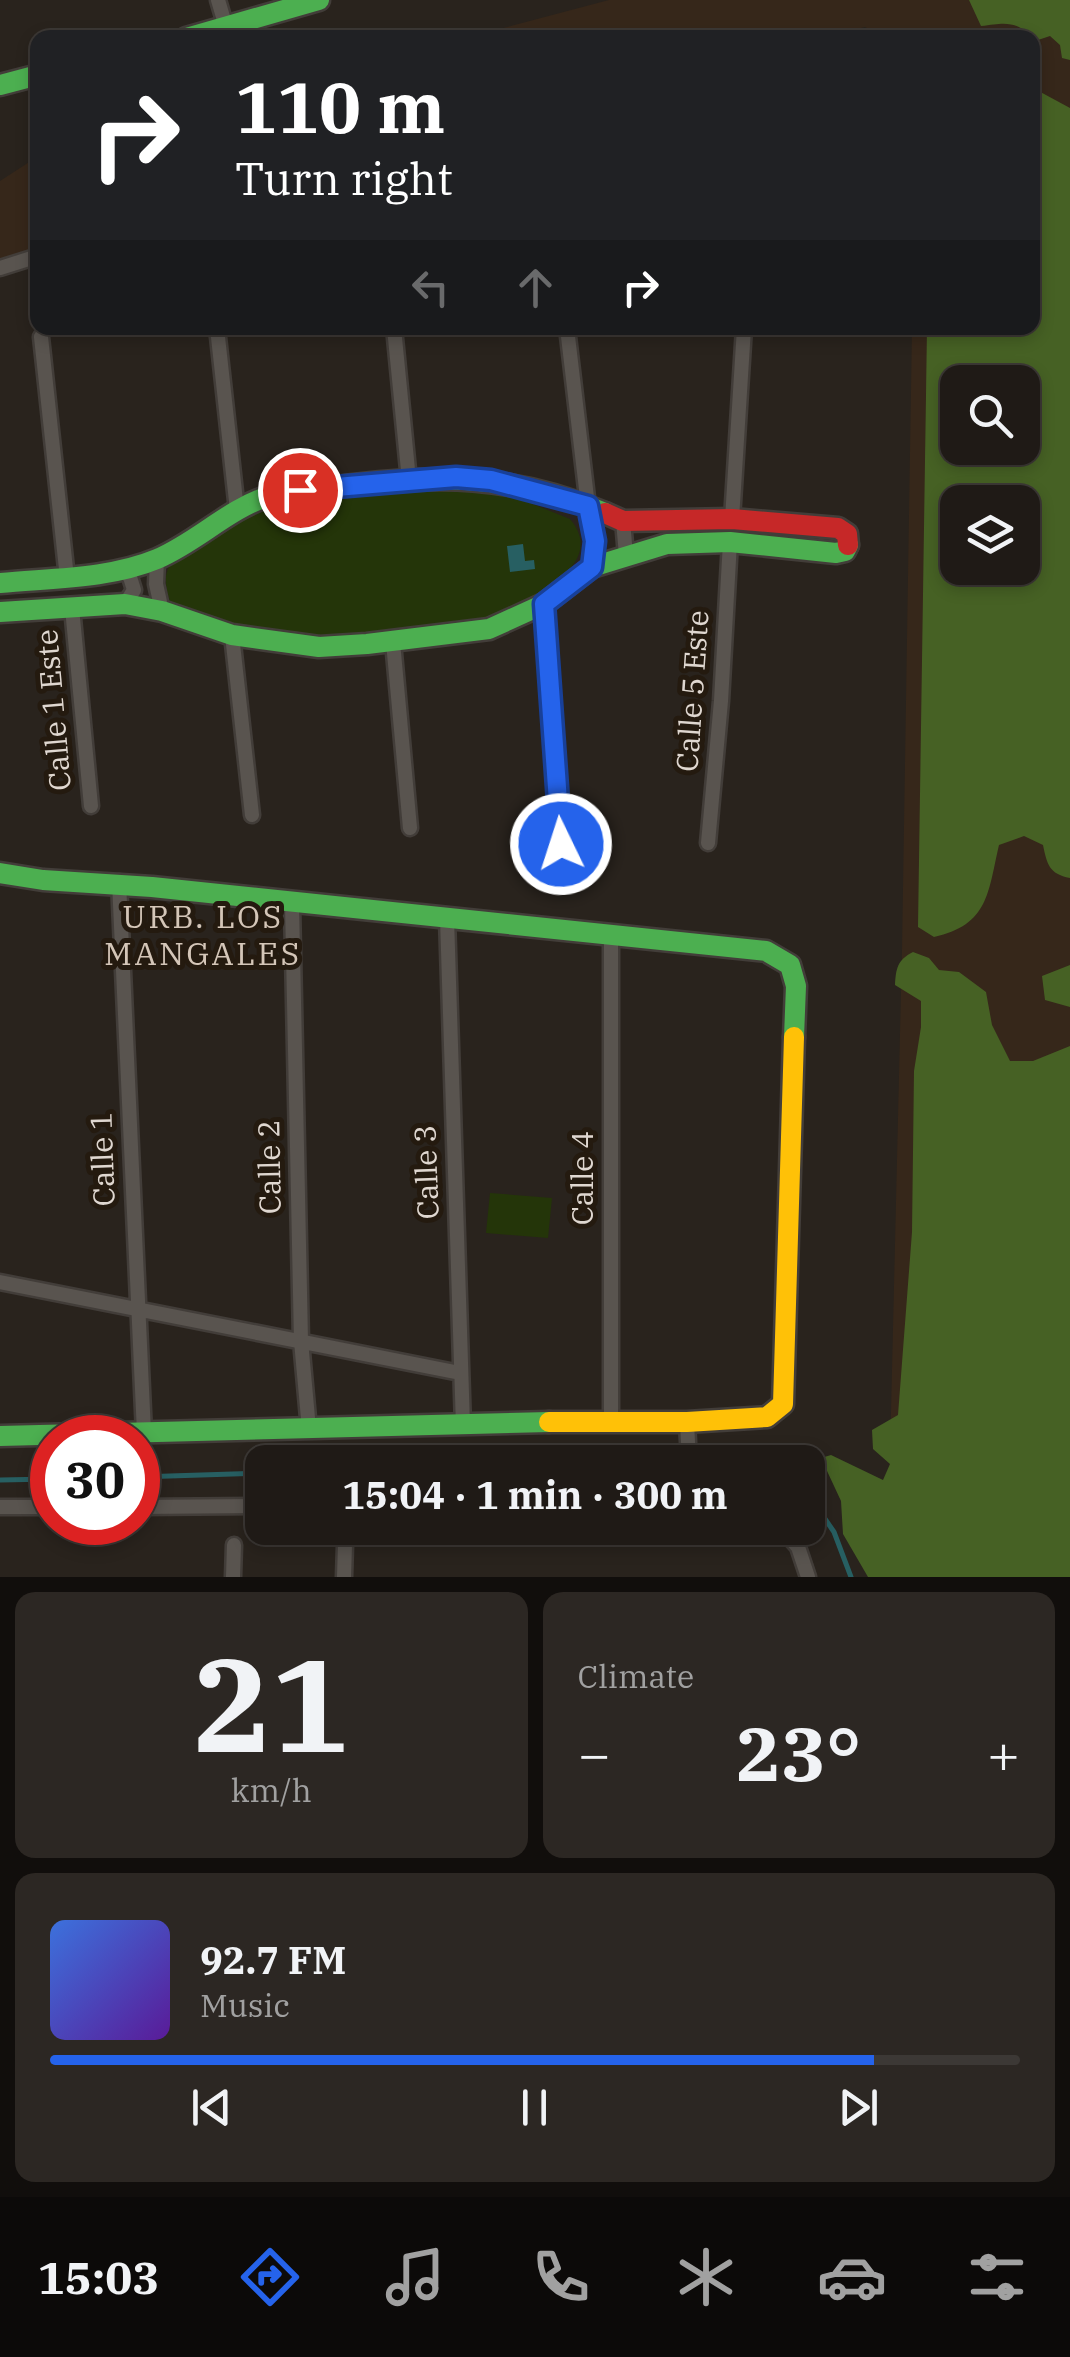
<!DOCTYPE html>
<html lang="en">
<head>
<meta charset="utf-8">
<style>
	:root { --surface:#1f1a16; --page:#2c2723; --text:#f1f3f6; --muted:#a1a1a1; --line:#3c3835; --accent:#2563eb }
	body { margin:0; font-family:"IBM Plex Serif",serif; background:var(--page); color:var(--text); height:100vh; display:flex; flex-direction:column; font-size:38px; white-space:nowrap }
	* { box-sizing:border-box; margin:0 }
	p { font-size:32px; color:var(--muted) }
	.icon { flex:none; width:55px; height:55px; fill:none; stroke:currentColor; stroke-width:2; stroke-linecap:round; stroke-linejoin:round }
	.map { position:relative; height:1577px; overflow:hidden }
	.details { display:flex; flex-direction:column; gap:15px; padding:15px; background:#110e0c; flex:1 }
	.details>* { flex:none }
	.hud { position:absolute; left:30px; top:30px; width:1010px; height:305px; border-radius:20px; box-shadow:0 5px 15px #0003,0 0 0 2px var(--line); background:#202124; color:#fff; overflow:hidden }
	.controls { position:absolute; left:940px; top:365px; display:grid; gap:20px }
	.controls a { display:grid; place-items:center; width:100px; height:100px; border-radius:20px; background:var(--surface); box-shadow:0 5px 15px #0003,0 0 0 2px var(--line); font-size:50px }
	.speed { position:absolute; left:30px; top:1415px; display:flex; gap:20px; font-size:50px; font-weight:700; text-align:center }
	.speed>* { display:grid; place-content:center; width:130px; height:130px; border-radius:50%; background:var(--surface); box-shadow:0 5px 15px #0003,0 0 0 2px var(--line); line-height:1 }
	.speed .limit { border:15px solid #d22; background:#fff; color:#111 }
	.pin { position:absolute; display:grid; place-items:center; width:85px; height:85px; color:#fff; margin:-42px; border:5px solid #fff; border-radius:50%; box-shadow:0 2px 10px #0007 }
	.me { position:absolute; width:110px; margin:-55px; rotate:356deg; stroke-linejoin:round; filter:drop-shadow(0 0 8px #0008) }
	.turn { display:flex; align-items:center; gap:35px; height:210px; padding:0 40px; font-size:45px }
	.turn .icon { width:130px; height:130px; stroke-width:2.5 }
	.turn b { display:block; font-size:70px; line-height:85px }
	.lanes { display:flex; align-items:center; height:95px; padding:0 40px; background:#0003; justify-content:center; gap:50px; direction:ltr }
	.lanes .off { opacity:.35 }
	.big { font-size:75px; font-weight:700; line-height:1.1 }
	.details .widget { flex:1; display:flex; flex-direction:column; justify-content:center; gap:15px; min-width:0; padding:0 35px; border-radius:20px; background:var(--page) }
	.details .dial { align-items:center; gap:0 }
	.dial b { font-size:130px; line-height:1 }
	.song { display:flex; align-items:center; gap:30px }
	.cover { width:120px; height:120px; border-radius:15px; background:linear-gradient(135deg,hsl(220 70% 55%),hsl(270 70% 35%)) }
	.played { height:10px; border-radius:5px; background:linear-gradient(90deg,var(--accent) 85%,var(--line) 85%) }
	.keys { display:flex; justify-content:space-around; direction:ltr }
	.heat { display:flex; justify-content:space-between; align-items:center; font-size:55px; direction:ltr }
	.details .tiles { flex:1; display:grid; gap:15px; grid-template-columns:1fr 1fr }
	.widget:last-child { grid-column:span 2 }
	.trip { position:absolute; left:245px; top:1445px; width:580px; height:100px; border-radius:20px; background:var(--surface); box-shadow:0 5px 15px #0003,0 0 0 2px var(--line); font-weight:700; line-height:100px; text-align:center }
	.dock { display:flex; height:160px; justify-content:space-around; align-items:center; background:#0c0a09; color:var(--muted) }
	.dock .icon { width:70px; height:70px }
	.dock .active { color:var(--accent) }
	.dock b { font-size:45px; color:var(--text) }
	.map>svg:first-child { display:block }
</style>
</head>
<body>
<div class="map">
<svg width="1070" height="1577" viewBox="0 0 1070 1577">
	<rect width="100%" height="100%" fill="#29231d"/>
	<path fill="#36271a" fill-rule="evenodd" d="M609,0h461v1577l-182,-39 14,-588 10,-622h120v-290l-149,-1 -18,-10 -43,11h-356zM958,382h64v66h-64zM958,502h64v66h-64z
		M37,157v97l-37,12v-85z"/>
	<path fill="#243509" d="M452,483l38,4 80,32c18,21 12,41 -9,58 -15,12 -32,25 -51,33 -72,30 -198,33 -273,16 -22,-4 -44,-14 -66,-22 -16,-44 8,-48 42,-65 12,-6 21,-17 32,-22 62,-30 139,-28 207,-34z
		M490,1193l62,5 -4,40 -62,-5z"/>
	<path fill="#466124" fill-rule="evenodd" d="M969,0h101v60l-8,-2 -2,-13 -10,-9 -12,4c-23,-19 -29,-18 -57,-14z
		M1033,88l37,20v770c-21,-4 -23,-14 -27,-33l-19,-9 -25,9c-11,47 -10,80 -65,92l-16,-10 9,-599h105zM958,382h64v66h-64zM1022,502v66h-64v-66z
		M913,952l16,6 10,12 20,2 27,20 6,33 18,36h23l37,-15v531h-202l-25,-43 -2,-33 -20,-43 10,-3 52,25 7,-16 -17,-15 -1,-19 26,-15 14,-183 2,-161 7,-44v-26l-26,-16c1,-16 2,-25 18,-33z
		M1070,965v42l-25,-7 -3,-24z"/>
	<path fill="#275f62" d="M523,544l2,17 9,-1 1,9 -25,3 -3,-26z"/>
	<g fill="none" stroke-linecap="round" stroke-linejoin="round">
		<path stroke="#275f62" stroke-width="5" d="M630,1462l109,-3 8,3
			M138,1477l124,-4
			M0,1480l52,-1
			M808,1494l26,38 17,45"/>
		<defs>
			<path id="street" d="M218,0l8,27
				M0,268l38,-12
				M217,328l20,182
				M394,328l15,152
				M567,328l21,178 7,35 -3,26
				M41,337l26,241
				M732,519l12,-191
				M623,521l3,34
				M157,559l-1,25 6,27
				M123,570l7,7 4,13 -9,14
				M544,604l17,240
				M72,608l19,198
				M232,635l20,180
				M393,642l17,186
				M708,843l13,-142 9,-159
				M119,882l25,551
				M292,904l9,437 8,88
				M447,918l16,508
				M611,935v485
				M0,1282l460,91
				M687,1422l2,40
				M0,1507h52
				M138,1507l124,-1
				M781,1528l17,19 10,30
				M233,1577l1,-32
				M344,1577l1,-32"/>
			<path id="fast" d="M186,38l133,-38
				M0,85l38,-10
				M0,583c51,-5 109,-4 157,-24 40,-17 71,-50 112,-63 21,-7 46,-7 68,-9 98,-13 176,-13 268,26
				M0,612l125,-8 37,7 70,24 87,12 48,-3 122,-15 55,-25 48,-37 75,-23 63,-2 106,11 9,-2 3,-6
				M0,873l43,7 109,7 614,64 24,14 6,21 -2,51
				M0,1436l549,-14"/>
			<path id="slow" d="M549,1422h138l80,-5 16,-13 11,-367"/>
			<path id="jam" d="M605,513l18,8 109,-2 106,9 9,6 1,11"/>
		</defs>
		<use href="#street" stroke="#423d39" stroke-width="19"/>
		<use href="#fast" stroke="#423d39" stroke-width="25"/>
		<use href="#slow" stroke="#423d39" stroke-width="25"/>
		<use href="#jam" stroke="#423d39" stroke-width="25"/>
		<use href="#street" stroke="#59544f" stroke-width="14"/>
		<use href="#fast" stroke="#4caf50" stroke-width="20"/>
		<use href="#slow" stroke="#ffc107" stroke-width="20"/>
		<use href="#jam" stroke="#c62828" stroke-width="20"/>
	</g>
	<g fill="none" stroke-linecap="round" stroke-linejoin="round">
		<defs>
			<path id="route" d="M300,490l156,-13 35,3 97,26 7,35 -3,26 -48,37 17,240"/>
		</defs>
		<use href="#route" stroke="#184099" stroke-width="25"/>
		<use href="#route" stroke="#2563eb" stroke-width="18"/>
	</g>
	<g text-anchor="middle" stroke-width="10" stroke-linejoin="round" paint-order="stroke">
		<g font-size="30" fill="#dfd7d0" stroke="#241a0f">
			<text transform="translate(693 691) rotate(-86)" y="10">Calle 5 Este</text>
			<text transform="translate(54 710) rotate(-95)" y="10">Calle 1 Este</text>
			<text transform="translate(103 1159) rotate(-92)" y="10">Calle 1</text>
			<text transform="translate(270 1167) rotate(-91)" y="10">Calle 2</text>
			<text transform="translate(427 1172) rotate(-92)" y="10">Calle 3</text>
			<text transform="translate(583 1178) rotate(-90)" y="10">Calle 4</text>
		</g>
		<g font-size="32" letter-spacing="2.5" fill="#d4c6b8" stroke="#241a0f">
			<text x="203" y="928">URB. LOS<tspan x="203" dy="37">MANGALES</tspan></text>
		</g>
	</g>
</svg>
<div class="controls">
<a><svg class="icon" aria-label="search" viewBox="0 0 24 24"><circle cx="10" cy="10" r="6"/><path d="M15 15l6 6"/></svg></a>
<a><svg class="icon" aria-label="layers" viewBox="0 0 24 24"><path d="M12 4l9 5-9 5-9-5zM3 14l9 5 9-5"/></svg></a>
</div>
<div class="speed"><div class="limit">30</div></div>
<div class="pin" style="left:300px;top:490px;background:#d93025"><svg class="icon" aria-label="arrive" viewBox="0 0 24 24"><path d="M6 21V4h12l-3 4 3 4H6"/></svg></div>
<svg class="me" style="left:561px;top:844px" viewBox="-20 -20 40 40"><circle r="17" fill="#2563eb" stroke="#fff" stroke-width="3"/><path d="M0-11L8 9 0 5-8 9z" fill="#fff"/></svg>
<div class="trip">15:04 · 1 min · 300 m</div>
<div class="hud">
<div class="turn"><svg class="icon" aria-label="right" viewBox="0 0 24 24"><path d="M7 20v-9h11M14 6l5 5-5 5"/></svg><div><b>110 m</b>Turn right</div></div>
<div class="lanes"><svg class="icon off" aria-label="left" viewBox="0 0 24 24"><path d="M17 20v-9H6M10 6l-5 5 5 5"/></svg><svg class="icon off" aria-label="ahead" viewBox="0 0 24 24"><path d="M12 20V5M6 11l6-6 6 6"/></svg><svg class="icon" aria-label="right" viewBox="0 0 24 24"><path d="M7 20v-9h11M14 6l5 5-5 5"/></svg></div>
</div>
</div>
<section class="details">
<div class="tiles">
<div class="widget dial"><b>21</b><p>km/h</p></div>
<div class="widget"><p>Climate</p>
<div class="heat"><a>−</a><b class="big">23°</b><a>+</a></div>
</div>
<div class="widget">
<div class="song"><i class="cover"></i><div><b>92.7 FM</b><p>Music</p></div></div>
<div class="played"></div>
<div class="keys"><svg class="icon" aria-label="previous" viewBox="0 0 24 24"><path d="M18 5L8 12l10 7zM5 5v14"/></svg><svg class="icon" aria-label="pause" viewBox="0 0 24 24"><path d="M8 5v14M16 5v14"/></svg><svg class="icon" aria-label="next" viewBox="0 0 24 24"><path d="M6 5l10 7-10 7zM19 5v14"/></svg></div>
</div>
</div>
</section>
<nav class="dock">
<b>15:03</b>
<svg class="icon active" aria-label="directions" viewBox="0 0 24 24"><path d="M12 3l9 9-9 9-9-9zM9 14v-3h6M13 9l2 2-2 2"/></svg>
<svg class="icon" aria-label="music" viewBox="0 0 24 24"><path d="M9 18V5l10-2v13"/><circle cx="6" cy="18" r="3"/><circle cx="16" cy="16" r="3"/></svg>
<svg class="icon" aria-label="phone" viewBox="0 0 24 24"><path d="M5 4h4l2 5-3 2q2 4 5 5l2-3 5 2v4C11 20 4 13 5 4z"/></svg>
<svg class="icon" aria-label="climate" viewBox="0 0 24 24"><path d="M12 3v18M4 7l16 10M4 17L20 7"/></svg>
<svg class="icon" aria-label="car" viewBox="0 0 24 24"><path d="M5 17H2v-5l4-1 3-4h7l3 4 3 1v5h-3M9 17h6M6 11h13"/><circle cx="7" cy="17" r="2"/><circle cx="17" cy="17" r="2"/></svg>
<svg class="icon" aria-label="filters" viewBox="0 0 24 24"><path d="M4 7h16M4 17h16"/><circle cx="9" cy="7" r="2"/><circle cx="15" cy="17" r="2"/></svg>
</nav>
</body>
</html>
